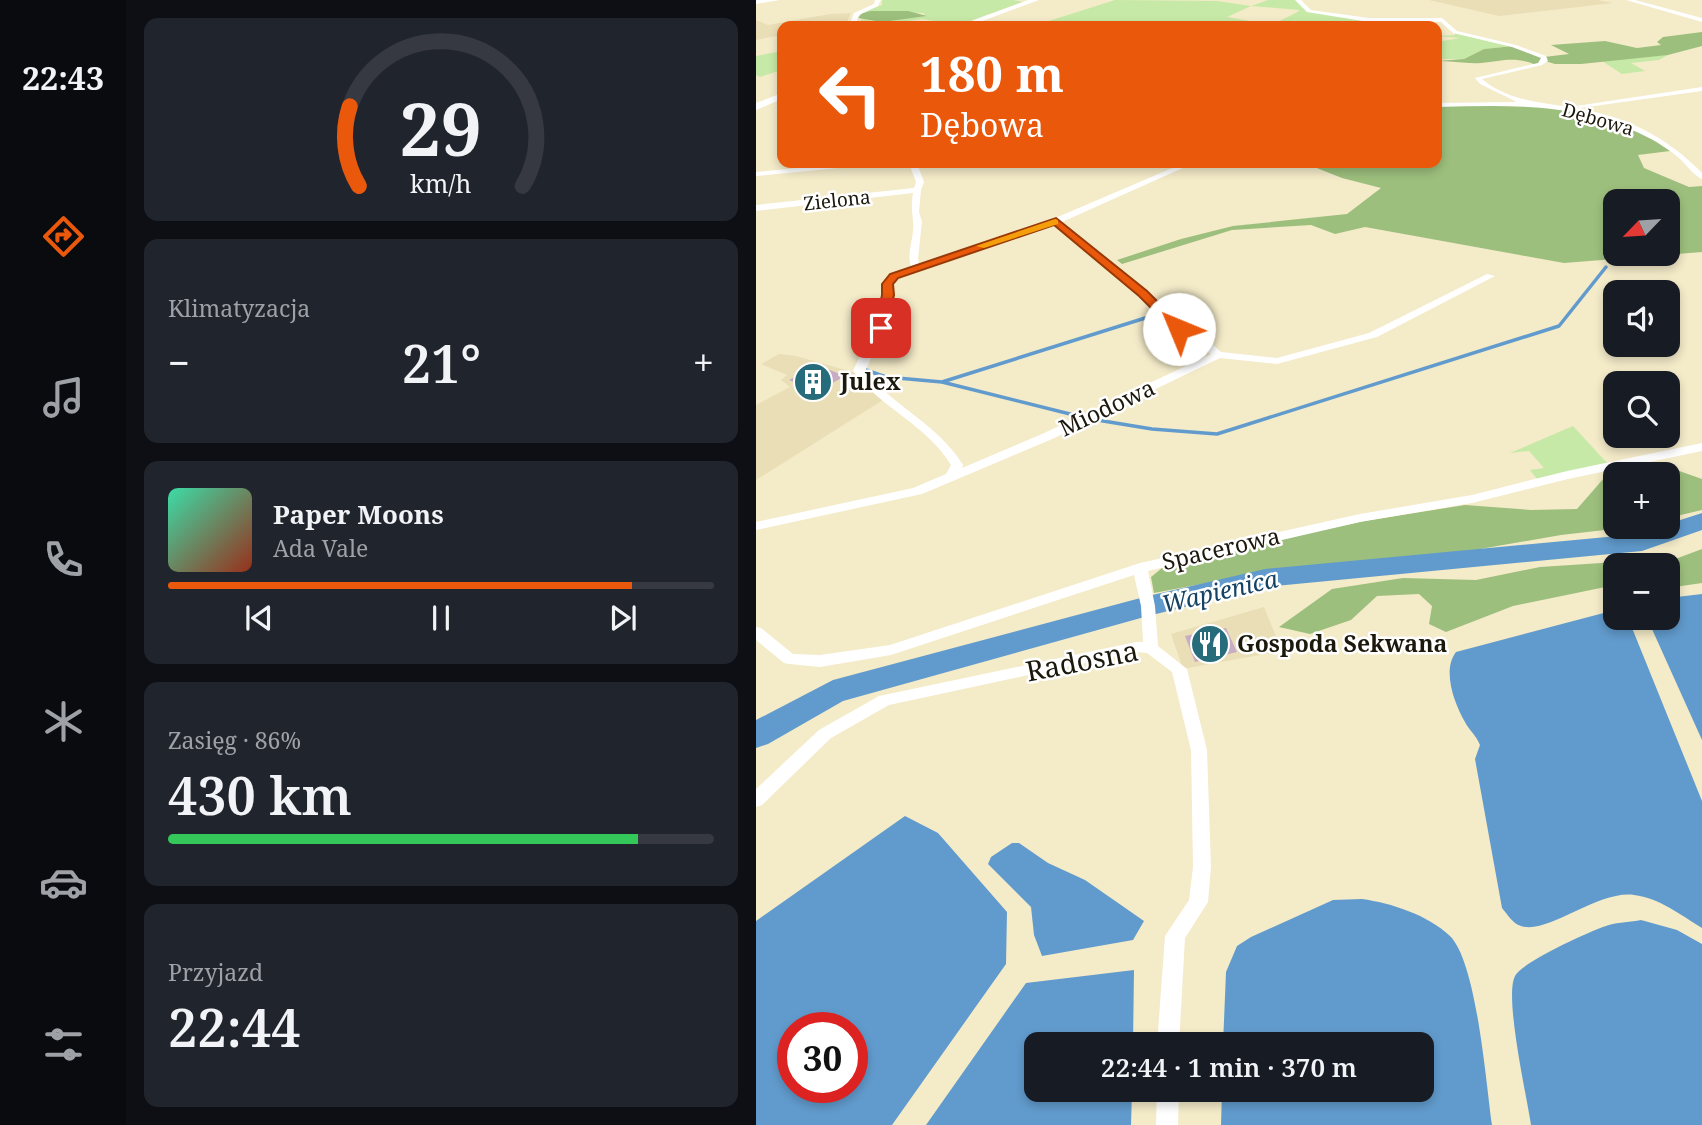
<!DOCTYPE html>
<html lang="pl">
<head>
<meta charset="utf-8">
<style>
	:root { --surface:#171b24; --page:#20242c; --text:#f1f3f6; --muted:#9ea1a6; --line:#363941; --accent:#ea580c }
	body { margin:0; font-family:"Noto Serif",serif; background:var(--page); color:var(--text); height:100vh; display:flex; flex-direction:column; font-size:26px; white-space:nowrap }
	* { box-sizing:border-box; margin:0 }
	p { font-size:23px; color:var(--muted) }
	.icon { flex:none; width:38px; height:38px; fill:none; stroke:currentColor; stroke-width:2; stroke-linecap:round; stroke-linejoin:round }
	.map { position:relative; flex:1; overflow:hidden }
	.side { display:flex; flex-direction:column; gap:18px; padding:18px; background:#0d0f14; width:630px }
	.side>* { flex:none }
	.top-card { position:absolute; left:21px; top:21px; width:665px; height:147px; border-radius:14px; box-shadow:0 4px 10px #0003; background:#ea580c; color:#fff; overflow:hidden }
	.needle { width:46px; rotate:245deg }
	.buttons { position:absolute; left:847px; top:189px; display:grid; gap:14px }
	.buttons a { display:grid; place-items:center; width:77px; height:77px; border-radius:14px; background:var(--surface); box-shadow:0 4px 10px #0003; font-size:35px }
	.speed { position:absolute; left:21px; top:1012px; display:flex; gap:14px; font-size:35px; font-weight:700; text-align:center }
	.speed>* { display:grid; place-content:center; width:91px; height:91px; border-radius:50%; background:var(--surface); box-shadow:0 4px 10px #0003; line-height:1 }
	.speed .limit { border:10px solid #d22; background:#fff; color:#111 }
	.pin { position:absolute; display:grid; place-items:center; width:60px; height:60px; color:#fff; margin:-30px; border-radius:14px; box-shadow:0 4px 10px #0006 }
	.me { position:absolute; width:77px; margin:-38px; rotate:315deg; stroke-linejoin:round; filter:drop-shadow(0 0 5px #0008) }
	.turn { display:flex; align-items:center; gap:24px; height:147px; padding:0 28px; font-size:32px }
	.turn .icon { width:91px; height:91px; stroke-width:2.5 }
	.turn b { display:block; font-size:49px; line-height:60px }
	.big { font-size:52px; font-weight:600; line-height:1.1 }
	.side .widget { flex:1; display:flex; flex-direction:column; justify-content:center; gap:10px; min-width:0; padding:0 24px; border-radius:14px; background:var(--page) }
	.side .dial { align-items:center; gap:0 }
	.dial svg { height:182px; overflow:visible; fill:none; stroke:var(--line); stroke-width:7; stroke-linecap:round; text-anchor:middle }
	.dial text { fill:var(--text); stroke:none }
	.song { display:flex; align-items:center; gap:21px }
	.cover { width:84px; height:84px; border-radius:10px; background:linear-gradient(135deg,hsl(160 70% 55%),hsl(10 70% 35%)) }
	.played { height:7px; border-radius:4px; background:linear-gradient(90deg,var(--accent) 85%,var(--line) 85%) }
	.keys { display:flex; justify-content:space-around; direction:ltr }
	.heat { display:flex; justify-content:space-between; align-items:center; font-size:38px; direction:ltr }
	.charge { height:10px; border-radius:5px; background:linear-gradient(90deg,#34c759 86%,var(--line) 0) }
	.trip { position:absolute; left:268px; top:1032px; width:410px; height:70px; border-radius:14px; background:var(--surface); box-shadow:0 4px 10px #0003; font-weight:600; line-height:70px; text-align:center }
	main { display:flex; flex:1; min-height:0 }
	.tabs { display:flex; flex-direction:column; width:126px; justify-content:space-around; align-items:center; background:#090b0e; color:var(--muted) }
	.tabs .icon { width:49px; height:49px }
	.tabs .active { color:var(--accent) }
	.tabs b { font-size:32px; color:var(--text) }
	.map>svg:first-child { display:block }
</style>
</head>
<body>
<main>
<nav class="tabs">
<b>22:43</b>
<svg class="icon active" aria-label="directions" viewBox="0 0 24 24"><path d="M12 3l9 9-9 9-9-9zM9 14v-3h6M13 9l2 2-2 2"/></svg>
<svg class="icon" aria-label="music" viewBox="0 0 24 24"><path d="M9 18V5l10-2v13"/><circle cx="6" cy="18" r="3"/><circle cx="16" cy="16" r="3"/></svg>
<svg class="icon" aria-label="phone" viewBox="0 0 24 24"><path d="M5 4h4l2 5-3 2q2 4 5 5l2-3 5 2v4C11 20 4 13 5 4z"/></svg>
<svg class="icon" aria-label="climate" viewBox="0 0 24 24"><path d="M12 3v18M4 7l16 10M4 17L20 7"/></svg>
<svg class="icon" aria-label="car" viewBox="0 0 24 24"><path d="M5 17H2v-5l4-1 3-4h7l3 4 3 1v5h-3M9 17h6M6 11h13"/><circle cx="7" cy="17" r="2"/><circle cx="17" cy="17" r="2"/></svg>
<svg class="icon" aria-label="filters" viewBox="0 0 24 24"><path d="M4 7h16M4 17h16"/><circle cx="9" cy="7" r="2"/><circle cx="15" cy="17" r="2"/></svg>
</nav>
<section class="side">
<div class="widget dial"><svg viewBox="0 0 100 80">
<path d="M14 69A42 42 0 1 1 86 69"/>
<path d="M14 69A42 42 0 0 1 10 34" stroke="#ea580c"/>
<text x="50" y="56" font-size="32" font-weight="700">29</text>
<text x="50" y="72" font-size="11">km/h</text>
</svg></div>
<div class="widget"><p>Klimatyzacja</p>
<div class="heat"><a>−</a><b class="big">21°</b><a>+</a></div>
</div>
<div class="widget">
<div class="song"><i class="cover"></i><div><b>Paper Moons</b><p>Ada Vale</p></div></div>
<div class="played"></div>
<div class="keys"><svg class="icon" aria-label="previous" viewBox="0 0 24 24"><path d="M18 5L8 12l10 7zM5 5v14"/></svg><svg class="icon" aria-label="pause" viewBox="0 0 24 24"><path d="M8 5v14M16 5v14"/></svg><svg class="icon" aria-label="next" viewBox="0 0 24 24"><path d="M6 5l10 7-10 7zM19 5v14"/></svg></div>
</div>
<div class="widget"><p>Zasięg · 86%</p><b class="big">430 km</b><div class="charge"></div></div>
<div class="widget"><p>Przyjazd</p><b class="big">22:44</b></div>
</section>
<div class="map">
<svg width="946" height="1125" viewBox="0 0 946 1125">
	<rect width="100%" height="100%" fill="#f4ebc9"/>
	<path fill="#eadeb6" d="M673,0h169l15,3 -114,13z
		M95,13l-6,13h-63v9l-26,5v-20l12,5 62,-11z
		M23,354l17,2 60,17 7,12 20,15 -127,80v-75l34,-18 -9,-7 6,-5 -26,-11z
		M508,607l18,44 -99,18 -12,-35z"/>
	<path fill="#c7e9a7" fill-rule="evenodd" d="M126,0h131l10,2 -64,23 -37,-6 -26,4 2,1 -36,2 -1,-7 21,3 44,-6 -3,-3 -60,-1 19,-7z
		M359,0l102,1 34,5 17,-6h30l7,9 64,11 -14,6h-322zM495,6l48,4v1l-27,14 -45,-8z
		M699,32l59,14 -30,3 -20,10h-27v-17l23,-4 -23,-2 18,-1z
		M26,51v19l-22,7 -4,-2v-19z
		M891,55h21l-9,5 -28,3 14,8 -23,3 -20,-13z
		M817,426l34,37 -70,16 -7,-9 14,-2 -15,-17 -19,2z"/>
	<path fill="#9dbf7d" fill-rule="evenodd" d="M115,11h37l19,5 -45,6 -24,-4 4,-5z
		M946,32v14l-34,9 -87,9h-26l-10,-3 -9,4c-20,-9 -34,-4 -55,-2 -14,1 -30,-2 -44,-2l27,-2 20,-10 30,-3 30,11 25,-3 -18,-9 54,-4 32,7 24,-3 -4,-3 6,-5z
		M681,105l135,2 65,22 33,22 -32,4 6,13 45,19 13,-1v66l-138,11 -199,-36 -30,7 -24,-9 -79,5 -110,34 -5,-4 64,-21 52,-13 114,-12 34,-26 -39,-10 -38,-15h133zM859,201h53v53h-53z
		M909,466l37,13v31l-34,8v-44h-46z
		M859,476v51h16l-70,8 -98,17 -183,17 -126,24 -3,-16 16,-13 197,-43 101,-16 66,5 46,-1 27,-31z
		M946,549v34l-34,5v-23h-53v20l-102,21 -67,26 -17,-8 3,-18 -13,-12 -42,2 -26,24 -41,14 -31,-7 53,-38 71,-11 73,2 64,-13 138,-9z"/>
	<path fill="#619bcd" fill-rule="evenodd" d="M946,594v146l-55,-122h21v-20z
		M859,610v8h13l74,183v127c-21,-13 -43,-30 -68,-33 -36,-5 -86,40 -113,31 -9,-3 -13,-11 -19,-18l-27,-149 5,-14c-4,-10 -11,-15 -15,-23 -11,-19 -23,-52 -9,-70z
		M149,816l33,17 69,79 -1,52 -114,161h-136v-204zM37,1027h59v60h-59z
		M256,843h7l29,20 37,17 59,41 -11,19 -91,16 -8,-21 -3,-28 -43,-43 3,-7z
		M606,899c29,4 66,16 88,37 27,27 36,148 42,189h-271l1,-35h199v-45h-198l3,-73 11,-26 14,-9 82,-37z
		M885,920l36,10 25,14v181h-171c-4,-28 -27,-128 -16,-149 7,-14 77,-46 94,-51 10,-3 22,-3 32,-5z
		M378,970l-1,75h-97v45h96l-1,35h-205l100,-142z"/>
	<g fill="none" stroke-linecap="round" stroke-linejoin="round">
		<path stroke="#619bcd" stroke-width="3.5" d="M110,370l20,7 56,5 140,35
			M186,382l216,-68
			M335,419l61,10 65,5 342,-108 47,-59"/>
		<path fill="#619bcd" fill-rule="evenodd" d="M946,513v17l-60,21 -377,36 -117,29 -305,85 -75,43 -12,4v-28l77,-40 315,-84 117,-27 374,-35 29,-7v-3z"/>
	</g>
	<path fill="#c7acc4" d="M61,365l28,11 -34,19 -17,-7 6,-3 -11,-5z
		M470,628l11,24 -42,10 -10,-26z"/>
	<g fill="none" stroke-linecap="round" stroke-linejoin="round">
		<path fill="#fff" fill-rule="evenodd" d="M0,0h24l-24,4z
			M119,0h6l-3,6 -19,9 -4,11h-6l5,-13 20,-9z
			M539,0h6l10,10 58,8h73l15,13 59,14 30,11 2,5 -6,4 -60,14c32,27 75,23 113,33 42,10 77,30 107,61v6c-9,-4 -15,-14 -23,-21 -9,-8 -21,-16 -32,-21 -66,-35 -138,-32 -210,-30v-4l80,-1 -37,-18 -5,-6 63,-15 3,-5 -29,-11 -59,-14 -12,-11h-72l-62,-10z
			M870,0h9l67,18v4z
			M946,87v4l-122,17 -4,-2z
			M90,163h26l-4,2 -112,11v-4z
			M153,163h8l7,19 -3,8 -2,22 3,10 -4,36 1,6 134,-45 131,-56h10l-132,59 85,69 36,36 29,17 9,8 56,6 92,-25 118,-59 8,2 -118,61 -100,27 -57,-6 -170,82 -128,54 -166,36v-8l157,-34 33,-14 5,-9c-24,-40 -70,-57 -98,-94l25,-53 4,-34 9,-10 20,-7c-5,-16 4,-30 2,-46 -1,-10 -2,-17 0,-28l-157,18v-6l158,-17 2,-6zM299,224l84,71 36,36 36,23 -169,80 -80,34 1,-3c-25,-41 -69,-58 -98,-94l20,-42 6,-22 1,-23 5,-6z
			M946,443v8l-134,28 -96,24 -112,19 -212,49 7,35 3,40 29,23 20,81 4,117 -3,35 -23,36 -6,107h-22l8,-109 24,-36 4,-33 -2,-117 -19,-78 -25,-19 -11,-1 -247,53 -58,33 -69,67 -6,2v-18l63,-59 60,-34 257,-54h7l-2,-36 -7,-31 -243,80 -71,12 -31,-3 -5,-1 -28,-23v-13l5,1 32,26 27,1 70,-10 250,-82 220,-49 112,-19 95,-24z
			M401,1090h22l-1,35h-22z"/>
		<path fill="#fff" fill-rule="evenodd" d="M272,0h11l-70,26h-11z
			M26,93v6l-26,11v-7z"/>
	</g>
	<path fill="#ea580c" stroke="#983908" stroke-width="2" d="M300,218l91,73 36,36v5h-8l-36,-36 -85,-71 -156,53 -5,6 1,11 -7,33 -6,3 -6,-3 7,-33v-11l8,-10z"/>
	<path fill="#f59e0b" d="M299,219l3,1v4l-74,24 -8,-2z"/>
	<defs>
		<symbol id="building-disc" viewBox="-11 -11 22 22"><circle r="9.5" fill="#266c7b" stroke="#fff"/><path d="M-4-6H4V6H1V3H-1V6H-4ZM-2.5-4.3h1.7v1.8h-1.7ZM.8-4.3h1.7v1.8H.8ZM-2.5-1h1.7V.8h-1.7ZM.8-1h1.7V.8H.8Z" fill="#fff"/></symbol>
		<symbol id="restaurant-disc" viewBox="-11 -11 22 22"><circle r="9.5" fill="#266c7b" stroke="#fff"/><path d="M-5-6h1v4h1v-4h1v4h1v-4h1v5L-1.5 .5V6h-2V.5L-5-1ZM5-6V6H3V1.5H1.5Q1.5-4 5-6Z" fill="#fff"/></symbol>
	</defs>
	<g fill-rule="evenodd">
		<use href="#building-disc" x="35" y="360" width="44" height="44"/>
		<use href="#restaurant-disc" x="432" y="622" width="44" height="44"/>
	</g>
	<g text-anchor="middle" stroke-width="5" stroke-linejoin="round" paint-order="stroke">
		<g font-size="19" fill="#1c180c" stroke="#fff">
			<text transform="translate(842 119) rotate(16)" y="7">Dębowa</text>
			<text transform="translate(81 200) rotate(-6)" y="7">Zielona</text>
		</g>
		<g font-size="23" font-weight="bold" fill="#1c180c" stroke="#fff" text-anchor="start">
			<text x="84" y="390">Julex</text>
			<text x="481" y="652">Gospoda Sekwana</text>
		</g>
		<g font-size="23" fill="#1c180c" stroke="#fff">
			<text transform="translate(351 408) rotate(-25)" y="8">Miodowa</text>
			<text transform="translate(465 549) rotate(-13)" y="8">Spacerowa</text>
		</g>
		<g font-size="24" font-style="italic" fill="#154163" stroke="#fff">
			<text transform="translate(464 592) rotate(-13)" y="8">Wapienica</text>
		</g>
		<g font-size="28" fill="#1c180c" stroke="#fff">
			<text transform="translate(326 661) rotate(-11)" y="10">Radosna</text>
		</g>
	</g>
</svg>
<div class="buttons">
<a><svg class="needle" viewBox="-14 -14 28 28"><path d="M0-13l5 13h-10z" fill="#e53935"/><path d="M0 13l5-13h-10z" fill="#9ea1a6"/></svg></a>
<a><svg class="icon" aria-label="sound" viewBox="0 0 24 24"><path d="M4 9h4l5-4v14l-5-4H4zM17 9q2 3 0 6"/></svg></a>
<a><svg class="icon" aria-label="search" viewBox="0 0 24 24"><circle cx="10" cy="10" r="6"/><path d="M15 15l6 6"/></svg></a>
<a>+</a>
<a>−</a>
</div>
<div class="speed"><div class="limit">30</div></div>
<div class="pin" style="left:125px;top:328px;background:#d93025"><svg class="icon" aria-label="arrive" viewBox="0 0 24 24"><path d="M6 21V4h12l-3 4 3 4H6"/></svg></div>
<svg class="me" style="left:423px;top:329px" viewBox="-20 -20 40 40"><circle r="19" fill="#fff"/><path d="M0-13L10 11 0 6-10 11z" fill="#ea580c"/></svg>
<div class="trip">22:44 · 1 min · 370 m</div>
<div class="top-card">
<div class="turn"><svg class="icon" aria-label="left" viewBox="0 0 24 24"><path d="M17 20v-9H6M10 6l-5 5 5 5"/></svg><div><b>180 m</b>Dębowa</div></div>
</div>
</div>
</main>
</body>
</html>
